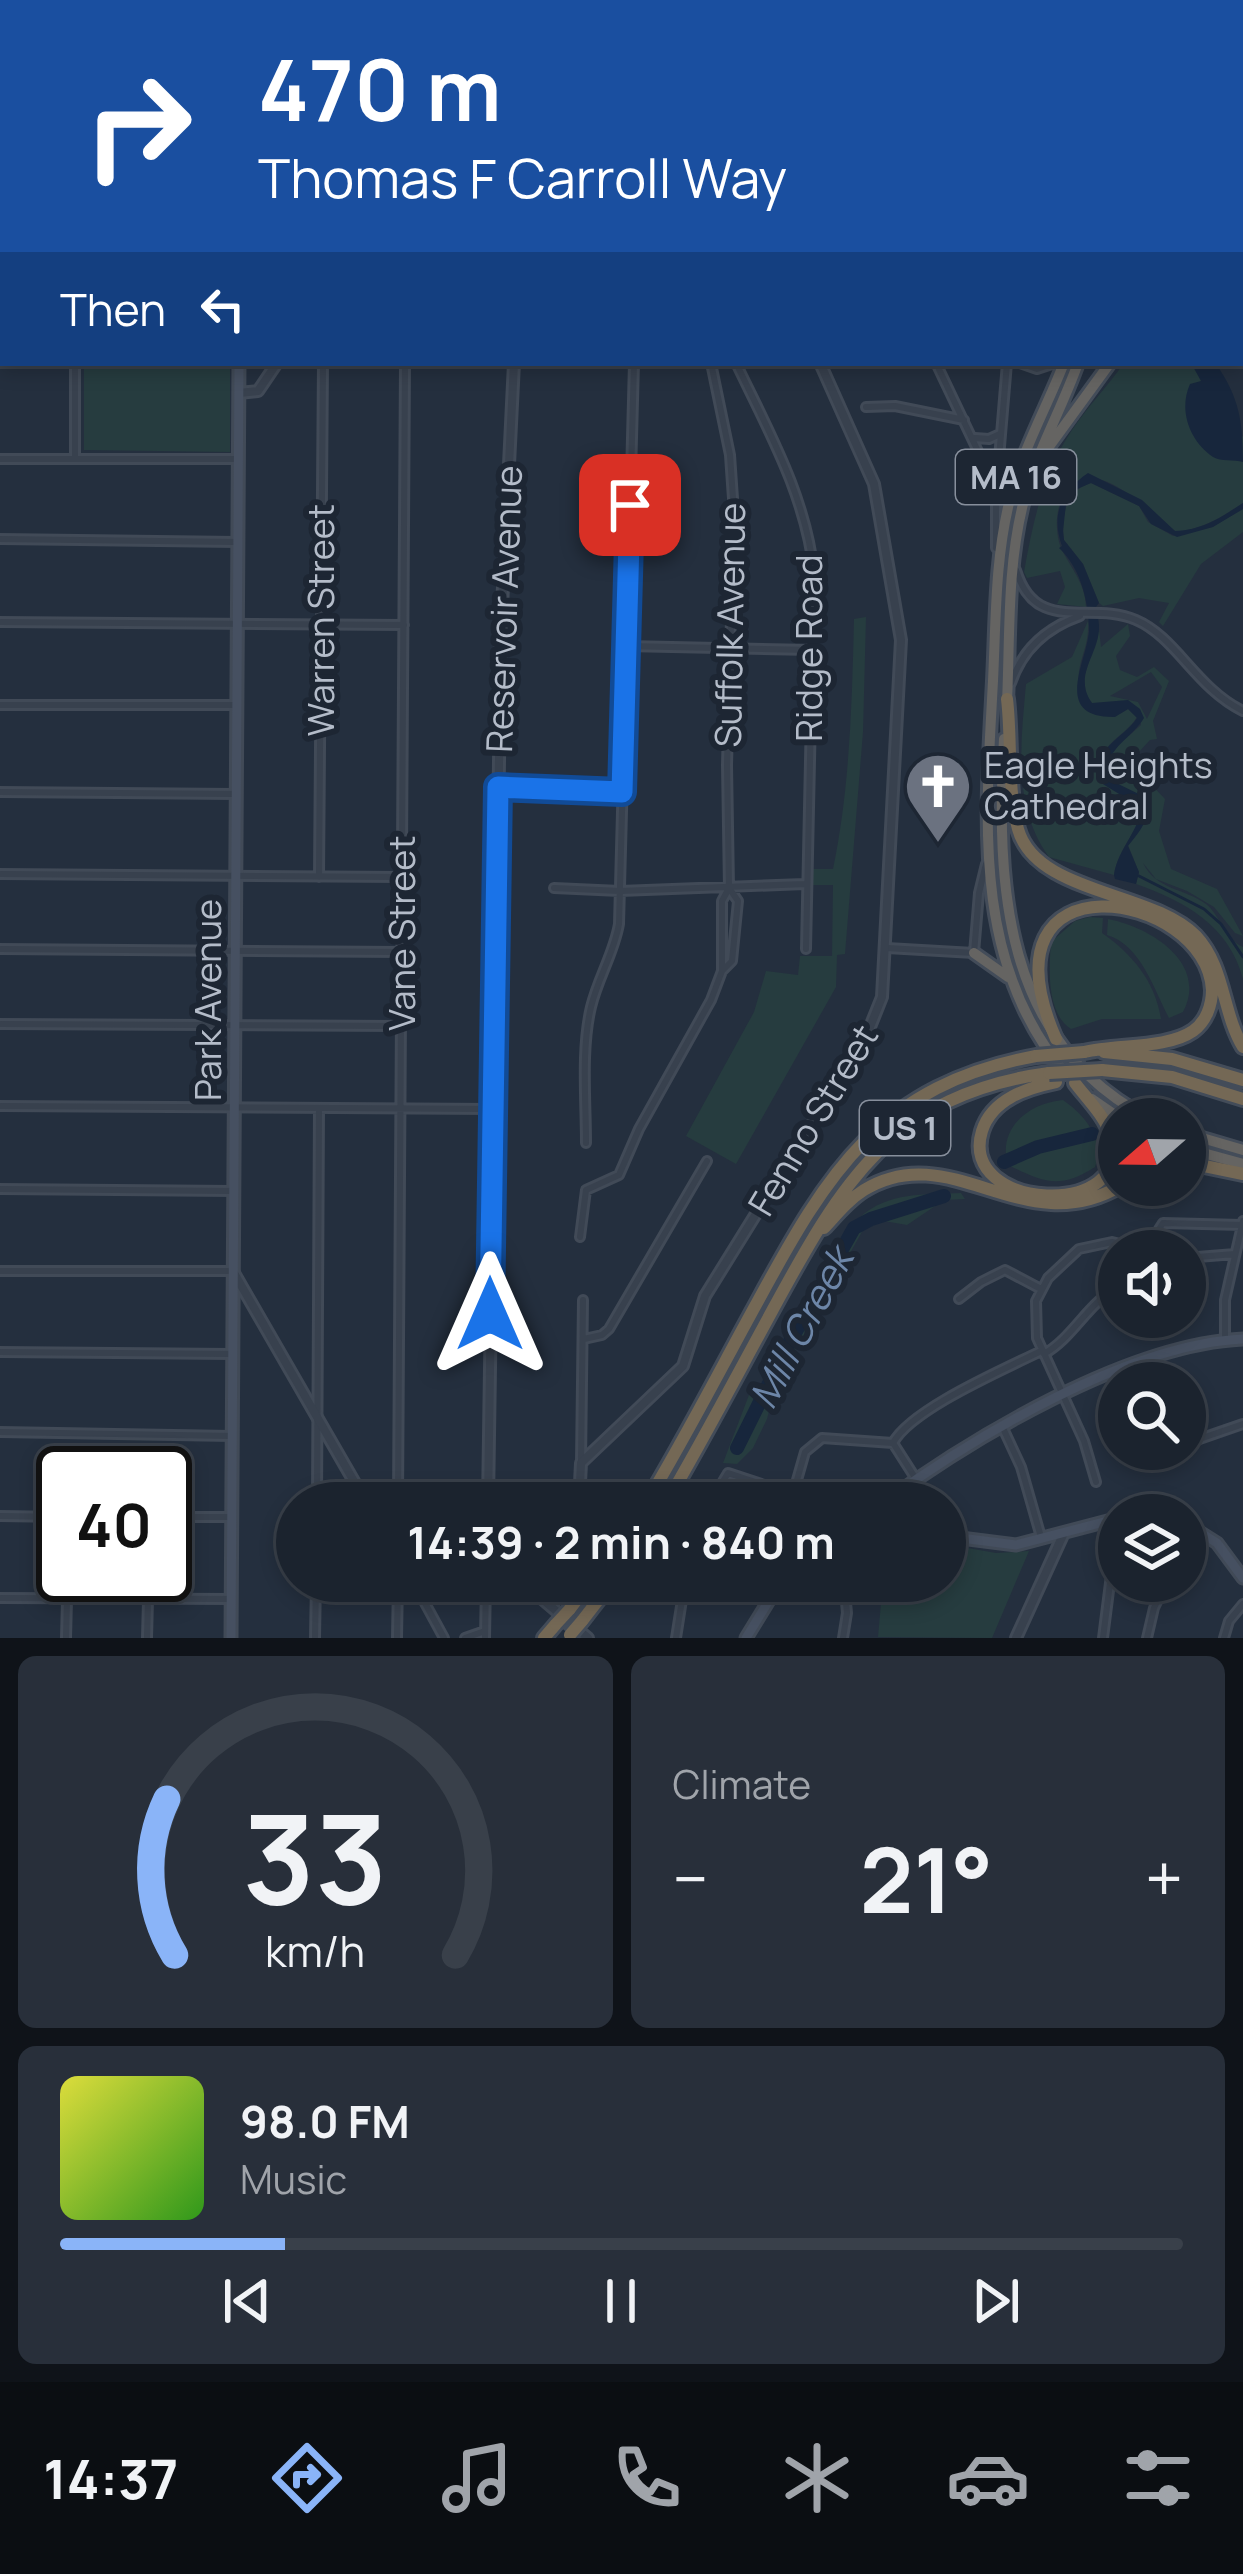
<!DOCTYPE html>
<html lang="en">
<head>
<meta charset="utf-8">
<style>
	:root { --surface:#1b232e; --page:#282f3a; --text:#f1f3f6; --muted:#a0a4aa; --line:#39404a; --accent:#8ab4f8 }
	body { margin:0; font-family:Manrope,sans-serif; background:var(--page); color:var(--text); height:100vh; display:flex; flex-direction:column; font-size:45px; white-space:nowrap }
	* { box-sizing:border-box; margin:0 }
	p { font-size:39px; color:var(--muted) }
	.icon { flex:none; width:66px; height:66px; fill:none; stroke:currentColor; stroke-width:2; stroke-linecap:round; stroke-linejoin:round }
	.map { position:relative; height:1638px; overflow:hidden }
	.panel { display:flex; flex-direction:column; gap:18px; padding:18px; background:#0f1319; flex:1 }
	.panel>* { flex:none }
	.banner { position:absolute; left:0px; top:0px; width:1245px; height:366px; box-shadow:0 6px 18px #0003,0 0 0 3px var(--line); background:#1a4fa0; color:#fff; overflow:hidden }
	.needle { width:78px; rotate:250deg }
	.fabs { position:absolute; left:1098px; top:1098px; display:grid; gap:24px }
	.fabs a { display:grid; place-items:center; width:108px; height:108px; border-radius:50%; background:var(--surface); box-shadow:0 6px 18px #0003,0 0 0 3px var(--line); font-size:60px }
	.speed { position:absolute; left:36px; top:1446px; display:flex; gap:24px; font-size:60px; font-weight:700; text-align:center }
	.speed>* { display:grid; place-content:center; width:156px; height:156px; border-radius:50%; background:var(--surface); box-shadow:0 6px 18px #0003,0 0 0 3px var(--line); line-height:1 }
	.speed .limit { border:6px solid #111; border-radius:18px; background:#fff; color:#111 }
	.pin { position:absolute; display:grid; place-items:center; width:102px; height:102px; color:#fff; margin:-51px; border-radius:24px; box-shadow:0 6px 18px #0006 }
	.me { position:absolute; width:132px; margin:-66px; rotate:0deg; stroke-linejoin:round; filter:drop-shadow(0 0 9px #0008) }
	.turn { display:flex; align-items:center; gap:42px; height:252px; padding:0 60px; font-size:54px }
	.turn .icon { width:156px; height:156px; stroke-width:2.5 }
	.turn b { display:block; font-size:84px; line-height:102px }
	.then { display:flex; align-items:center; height:114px; padding:0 60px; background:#0003; gap:24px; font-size:45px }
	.big { font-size:90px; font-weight:700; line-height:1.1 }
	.panel .card { flex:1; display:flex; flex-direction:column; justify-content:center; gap:18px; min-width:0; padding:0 42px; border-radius:18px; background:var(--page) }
	.panel .dial { align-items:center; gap:0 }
	.dial svg { height:312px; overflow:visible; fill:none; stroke:var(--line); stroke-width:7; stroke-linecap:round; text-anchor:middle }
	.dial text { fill:var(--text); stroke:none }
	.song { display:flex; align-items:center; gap:36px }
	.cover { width:144px; height:144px; border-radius:18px; background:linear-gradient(135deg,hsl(60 70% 55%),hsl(110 70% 35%)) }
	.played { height:12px; border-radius:6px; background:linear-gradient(90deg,var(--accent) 20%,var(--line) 20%) }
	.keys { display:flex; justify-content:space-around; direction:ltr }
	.heat { display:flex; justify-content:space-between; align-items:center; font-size:66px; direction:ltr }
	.panel .tiles { flex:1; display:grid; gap:18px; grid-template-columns:1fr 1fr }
	.card:last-child { grid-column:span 2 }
	.trip { position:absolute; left:276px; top:1482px; width:690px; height:120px; border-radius:60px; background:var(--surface); box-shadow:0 6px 18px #0003,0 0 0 3px var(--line); font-weight:700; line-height:120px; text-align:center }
	.tabs { display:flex; height:192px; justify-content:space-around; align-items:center; background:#0b0e12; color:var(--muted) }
	.tabs .icon { width:84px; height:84px }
	.tabs .current { color:var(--accent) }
	.tabs b { font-size:54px; color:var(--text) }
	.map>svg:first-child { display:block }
</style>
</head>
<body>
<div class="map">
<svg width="1243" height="1638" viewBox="0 0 1243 1638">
	<rect width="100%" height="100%" fill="#242f3e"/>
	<path fill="#263c3f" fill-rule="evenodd" d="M84,363h146v89l-146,-2z
		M1124,363h67l52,74v66c-20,13 -37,25 -66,29 -28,-17 -83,-85 -113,-37 -9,14 -9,38 -3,53 10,21 24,34 25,59l-29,-3 8,-17 -5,-16 -33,7 -3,-6c9,-50 19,-99 48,-142 16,-24 36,-44 52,-67z
		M1091,483l48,23 9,16 25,14 39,-9 31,-18v23l-42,32 -38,62 -4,-4 10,-19 -30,-5 -36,8 -4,-3 -16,-39 -19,-24c-3,-23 1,-50 27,-57z
		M866,617l-3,115 -18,222 -8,1 -1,32 -100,177 -50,-28 68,-124 12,-41 32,4 2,-19h32l1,-71h-23l1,-16h22c17,-82 19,-166 21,-250z
		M1088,621c2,33 -16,41 -7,80 16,15 27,21 47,8l9,8c-14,23 -47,28 -34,67l18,11 14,1 9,13c-7,24 -26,40 -30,66l-65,-18c-37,-51 -28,-115 -23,-173l46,-27z
		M1128,624l2,12 -14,20 4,14 17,7 17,-10 15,14 -16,40 4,18 -7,1 -13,14 6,22 22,23 -6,32 12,38 46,20 26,47 -8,-3 -21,-26 -27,-16 -31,-12 -13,-16c13,27 41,25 63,41 15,12 18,35 37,43v32c-14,-54 -59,-78 -107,-95l3,-11 -11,-28 20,-43 -41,-23c-3,-28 16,-37 34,-54l-1,-16 -48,-6 -6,-8 -2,-18 15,-48 2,18zM1151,672l11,15 -15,32 -9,-17 -28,-6z
		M1090,917l13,1 -1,15c30,21 53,48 59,86h-59l-31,10c-25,-16 -22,-60 -20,-87l24,-21z
		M1108,919c42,8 101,44 75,93l-14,6c-15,-28 -28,-73 -62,-83z
		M1063,1100c22,15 42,40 32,67 -36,23 -52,15 -87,-2 -11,-37 21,-62 55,-65z
		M961,1193l4,6 -21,1 -37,25 -23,-4 -21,9 -87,154 -9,35 -14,29 -16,16 -14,-1 26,-68 20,-7 1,-11 -6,-6 95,-153c30,-27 65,-23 102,-25z
		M945,1544l51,9 33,-2 -37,87 -114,-1 5,-56h62z"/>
	<path fill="#17263c" d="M1191,363l25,1c23,33 27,57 27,98 -9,-3 -22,0 -30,-5 -23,-16 -35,-46 -23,-73l11,-3z
		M1088,473l54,27 33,31c29,-1 48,-15 68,-28v6l-30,18 -36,10 -26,-13 -12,-18 -48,-23 -14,6 -11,15 -3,27 1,9 19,24 16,39 -3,4c0,6 3,12 3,19 1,28 -27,49 -7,77l36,-3 12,9 4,9c-14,23 -40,29 -36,61l41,20c1,20 -8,31 -21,47l11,26 -3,12 -21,-5 -1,-4c4,-27 27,-46 28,-71l-7,-8 -14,-1 -18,-11c-12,-39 18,-42 34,-66l-9,-9 -13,8c-68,1 -23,-62 -26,-92 -2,-29 -9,-57 -30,-77l3,-2c-12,-33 1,-56 26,-73z"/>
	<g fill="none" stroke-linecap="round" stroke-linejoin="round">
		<path stroke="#17263c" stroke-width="3" d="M1139,876l65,33 17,15 22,33"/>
		<path stroke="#17263c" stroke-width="14" d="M1004,1162l34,-15 54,-13
			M737,1448l49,-99 68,-121 17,-9 73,-23"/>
		<defs>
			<path id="minor" d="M633,0v3
				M794,0v3
				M182,3v-3
				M269,3l1,-3
				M452,3l1,-3
				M554,3l1,-3
				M868,3v-3
				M941,3v-3
				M1023,3v-3
				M0,302h3
				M711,363l19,92 4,58 -7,252 2,123 -7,13v70
				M736,363c33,69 70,134 78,210l-8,376
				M936,363l58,122
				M1020,363l17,6 18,-6
				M866,407l29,-1 69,14
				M975,438l14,1 11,-5
				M75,458v-95
				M0,459h236
				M0,539l237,3
				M996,548v-54l11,-131
				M1016,570c20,66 75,30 120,50 40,17 60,68 107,91
				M0,622l404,3
				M626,646l186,4
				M1011,683c11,-33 35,-55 69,-67
				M0,705h236
				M498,787l125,5
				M0,792l235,2
				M0,874l402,3
				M319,877l4,-514
				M554,888l66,3 185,-7
				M887,948l87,5 5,-60 7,-29
				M0,949l402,3
				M0,1024l401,2
				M0,1106l492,3
				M586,1143c0,-43 -5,-94 5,-136 7,-29 23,-54 28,-83l15,-561
				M0,1189l234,2
				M580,1237l6,-47 33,-15 20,-46 72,-129 11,-29 10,-10 6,-60 -9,-13
				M1146,1250l17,-27 79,2
				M1185,1258l50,-4
				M0,1271h233
				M959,1299l22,-17 24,-12 36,19
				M584,1339l18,-4 7,-6 98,-168
				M1225,1340v-40l18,-79
				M0,1352l232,2
				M1044,1354c30,-17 44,-52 75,-67
				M1002,1426l19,41 20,70
				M0,1432l232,4
				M893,1443c18,-34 112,-74 148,-92
				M1185,1444l58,-20
				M1161,1452l9,-3
				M581,1463l2,-163
				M1096,1482l-12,-41 -47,-103 -1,-37 12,-23 31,-29 33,-7 37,9
				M793,1494l12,-42 17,-14 71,5 23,36
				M317,1503l2,-395
				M398,1503l7,-1140
				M710,1503l18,-30 91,30
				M0,1516l63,1
				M165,1517h66
				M1185,1553l15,-18
				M413,1581l31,57
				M0,1598l231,1
				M66,1638l1,-38
				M147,1638l1,-38
				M315,1638l1,-57
				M397,1638l1,-57
				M465,1638l20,-7
				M485,1638l1,-57
				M676,1638l9,-57
				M843,1638l4,-25 -3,-32
				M1103,1638l8,-63 8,-22
				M1147,1638l7,-30 13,-27
				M1224,1638l5,-17 14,-17"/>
			<path id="tertiary" d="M718,3l1,-3
				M239,393l19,-2 19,-28
				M234,1273l121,210 16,20
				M488,1503l13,-876 13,-264
				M579,1503l2,-40 102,-97 22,-70 161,-259 16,-40 19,-357 -27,-156 -54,-121
				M521,1581l67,57
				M1016,1638l47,-103"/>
			<path id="secondary" d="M314,3l1,-3
				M883,1503c92,-67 246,-159 360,-164
				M1134,1515h24
				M1185,1523l32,20 26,35
				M945,1536l71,9 103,-27
				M231,1638l8,-1275
				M746,1638l35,-57"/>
			<path id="primary" d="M80,0l32,3
				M1242,250l1,1"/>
			<path id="trunk" d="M1070,0l1,3
				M1090,0l1,3
				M1064,363c-18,46 -42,88 -54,136 -15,59 -14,121 -17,182 -7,134 -22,282 73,393
				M1048,448l62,-85
				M1007,702c3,-66 0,-134 16,-198 12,-49 38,-93 55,-141
				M1004,739c-8,145 -2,304 146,380
				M974,953l34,24
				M1092,1099l29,20
				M1185,1133l58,17
				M1185,1148l58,16"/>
			<path id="motorway" d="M1007,699c5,41 0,89 11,130 18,65 134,62 178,107 29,31 26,76 47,111
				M1056,1039c-82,-188 151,-149 156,-49 0,15 -6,32 -19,41 -26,18 -77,13 -109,21
				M1104,1052l68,7 71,21
				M1102,1070l70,7 71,22
				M1056,1082c-29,6 -64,17 -74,49 -25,81 155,89 129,5 -6,-20 -24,-37 -36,-53
				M1185,1162l58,12
				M824,1228c13,-14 24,-28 40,-38 88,-54 160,54 258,-5
				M646,1503c40,-66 75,-135 112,-202 70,-129 122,-216 278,-245
				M666,1503c37,-63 71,-128 106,-192 69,-127 120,-217 277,-238
				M569,1610l22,-29
				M582,1621l31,-40
				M544,1638l12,-14"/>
		</defs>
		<use href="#minor" stroke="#414a57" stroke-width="12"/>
		<use href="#tertiary" stroke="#414a57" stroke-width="14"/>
		<use href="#secondary" stroke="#414a57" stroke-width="15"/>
		<use href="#primary" stroke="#414a57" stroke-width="16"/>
		<use href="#trunk" stroke="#434c59" stroke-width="16"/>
		<use href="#motorway" stroke="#434c59" stroke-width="18"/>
		<use href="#minor" stroke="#38414e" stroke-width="6"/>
		<use href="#tertiary" stroke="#38414e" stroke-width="8"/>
		<use href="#secondary" stroke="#465061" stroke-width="9"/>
		<use href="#primary" stroke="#56606e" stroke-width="10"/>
		<use href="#trunk" stroke="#656462" stroke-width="10"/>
		<use href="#motorway" stroke="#746855" stroke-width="12"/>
		<defs>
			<path id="motorway-bridge" d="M1036,1056l48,-4
				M1049,1073l53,-3
				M556,1624l13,-14
				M570,1635l12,-14"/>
		</defs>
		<use href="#motorway-bridge" stroke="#434c59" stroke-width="18" stroke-linecap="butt"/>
		<use href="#motorway-bridge" stroke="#746855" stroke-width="12"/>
	</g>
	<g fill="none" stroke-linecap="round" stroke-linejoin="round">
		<defs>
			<path id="route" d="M490,1314l8,-527 124,5 8,-287"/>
		</defs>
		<use href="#route" stroke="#114b97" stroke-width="30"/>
		<use href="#route" stroke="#1a73e8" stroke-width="21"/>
	</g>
	<defs>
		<symbol id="church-pin" viewBox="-11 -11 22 30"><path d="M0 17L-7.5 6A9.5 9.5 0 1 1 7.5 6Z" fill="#6b7280" stroke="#1d2633"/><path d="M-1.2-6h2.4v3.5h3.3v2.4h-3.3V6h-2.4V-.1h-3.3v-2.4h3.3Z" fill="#fff"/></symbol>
	</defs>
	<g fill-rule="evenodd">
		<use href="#church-pin" x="900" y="748" width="76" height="104"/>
	</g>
	<g text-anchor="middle" stroke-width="12" stroke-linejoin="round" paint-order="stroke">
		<g fill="#1d2633" stroke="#878f9c" stroke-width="3">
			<rect x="956" y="450" width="120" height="54" rx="9"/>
			<rect x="860" y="1101" width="90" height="54" rx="9"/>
		</g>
		<g font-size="33" font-weight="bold" fill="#b4bcc9">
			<text x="1016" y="489">MA 16</text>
			<text x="905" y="1140">US 1</text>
		</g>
		<g font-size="36" fill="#b4bcc9" stroke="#1d2633">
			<text transform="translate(504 609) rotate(-88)" y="13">Reservoir Avenue</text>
			<text transform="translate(321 620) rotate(-90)" y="13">Warren Street</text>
			<text transform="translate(730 625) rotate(-89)" y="13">Suffolk Avenue</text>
			<text transform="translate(809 648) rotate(-90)" y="13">Ridge Road</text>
			<text transform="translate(402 933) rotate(-90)" y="13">Vane Street</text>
			<text transform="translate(208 1000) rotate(-90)" y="13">Park Avenue</text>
			<text transform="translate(813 1120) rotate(-59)" y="13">Fenno Street</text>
		</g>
		<g font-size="36" fill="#b4bcc9" stroke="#1d2633" text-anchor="start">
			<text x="984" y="778">Eagle Heights<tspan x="984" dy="41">Cathedral</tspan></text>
		</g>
		<g font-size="39" font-style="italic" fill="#6d86a8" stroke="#1d2633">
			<text transform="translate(801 1328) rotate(-62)" y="14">Mill Creek</text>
		</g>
	</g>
</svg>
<div class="fabs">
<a><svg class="needle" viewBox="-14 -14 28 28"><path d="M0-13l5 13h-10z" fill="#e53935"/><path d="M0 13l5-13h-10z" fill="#a0a4aa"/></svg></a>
<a><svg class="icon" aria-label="sound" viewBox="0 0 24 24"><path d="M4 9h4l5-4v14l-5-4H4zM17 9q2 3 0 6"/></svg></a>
<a><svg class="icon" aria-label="search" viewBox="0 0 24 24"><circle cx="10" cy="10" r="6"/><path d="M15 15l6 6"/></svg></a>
<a><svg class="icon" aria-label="layers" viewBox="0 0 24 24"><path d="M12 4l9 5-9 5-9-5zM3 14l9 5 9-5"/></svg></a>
</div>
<div class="speed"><div class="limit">40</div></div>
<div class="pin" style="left:630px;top:505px;background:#d93025"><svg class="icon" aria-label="arrive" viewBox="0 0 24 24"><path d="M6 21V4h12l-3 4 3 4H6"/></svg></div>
<svg class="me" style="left:490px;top:1314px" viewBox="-20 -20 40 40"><path d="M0-17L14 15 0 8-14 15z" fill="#1a73e8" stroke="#fff" stroke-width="4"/></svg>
<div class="trip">14:39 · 2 min · 840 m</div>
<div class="banner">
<div class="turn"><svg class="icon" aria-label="right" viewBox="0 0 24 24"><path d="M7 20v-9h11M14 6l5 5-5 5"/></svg><div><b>470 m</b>Thomas F Carroll Way</div></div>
<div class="then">Then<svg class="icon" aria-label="left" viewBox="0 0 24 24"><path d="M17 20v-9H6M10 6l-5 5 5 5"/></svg></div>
</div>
</div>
<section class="panel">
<div class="tiles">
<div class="card dial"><svg viewBox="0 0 100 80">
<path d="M14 69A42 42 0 1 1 86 69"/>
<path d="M14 69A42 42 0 0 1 12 29" stroke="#8ab4f8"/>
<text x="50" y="56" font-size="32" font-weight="700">33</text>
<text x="50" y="72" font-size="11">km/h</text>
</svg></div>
<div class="card"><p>Climate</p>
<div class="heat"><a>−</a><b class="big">21°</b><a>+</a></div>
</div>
<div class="card">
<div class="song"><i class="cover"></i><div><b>98.0 FM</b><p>Music</p></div></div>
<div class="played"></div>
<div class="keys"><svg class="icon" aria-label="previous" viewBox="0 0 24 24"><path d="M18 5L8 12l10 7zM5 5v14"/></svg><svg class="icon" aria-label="pause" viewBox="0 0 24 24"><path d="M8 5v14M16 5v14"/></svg><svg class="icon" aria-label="next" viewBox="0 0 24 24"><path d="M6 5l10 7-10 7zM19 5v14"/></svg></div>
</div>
</div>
</section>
<nav class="tabs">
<b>14:37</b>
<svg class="icon current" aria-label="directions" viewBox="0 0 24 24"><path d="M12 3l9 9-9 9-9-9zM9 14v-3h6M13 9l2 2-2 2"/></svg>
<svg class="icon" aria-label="music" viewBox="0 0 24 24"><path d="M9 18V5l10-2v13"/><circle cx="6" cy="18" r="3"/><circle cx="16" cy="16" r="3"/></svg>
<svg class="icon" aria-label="phone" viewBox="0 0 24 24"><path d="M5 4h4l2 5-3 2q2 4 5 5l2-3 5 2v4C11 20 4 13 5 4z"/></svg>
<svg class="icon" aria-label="climate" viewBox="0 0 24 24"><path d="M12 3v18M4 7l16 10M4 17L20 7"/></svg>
<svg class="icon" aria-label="car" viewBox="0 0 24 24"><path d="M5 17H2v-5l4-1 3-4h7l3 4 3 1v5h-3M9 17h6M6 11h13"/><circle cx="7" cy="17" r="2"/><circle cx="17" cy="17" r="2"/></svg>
<svg class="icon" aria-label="filters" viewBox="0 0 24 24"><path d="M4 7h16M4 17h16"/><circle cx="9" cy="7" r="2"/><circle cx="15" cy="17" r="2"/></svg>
</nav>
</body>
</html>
